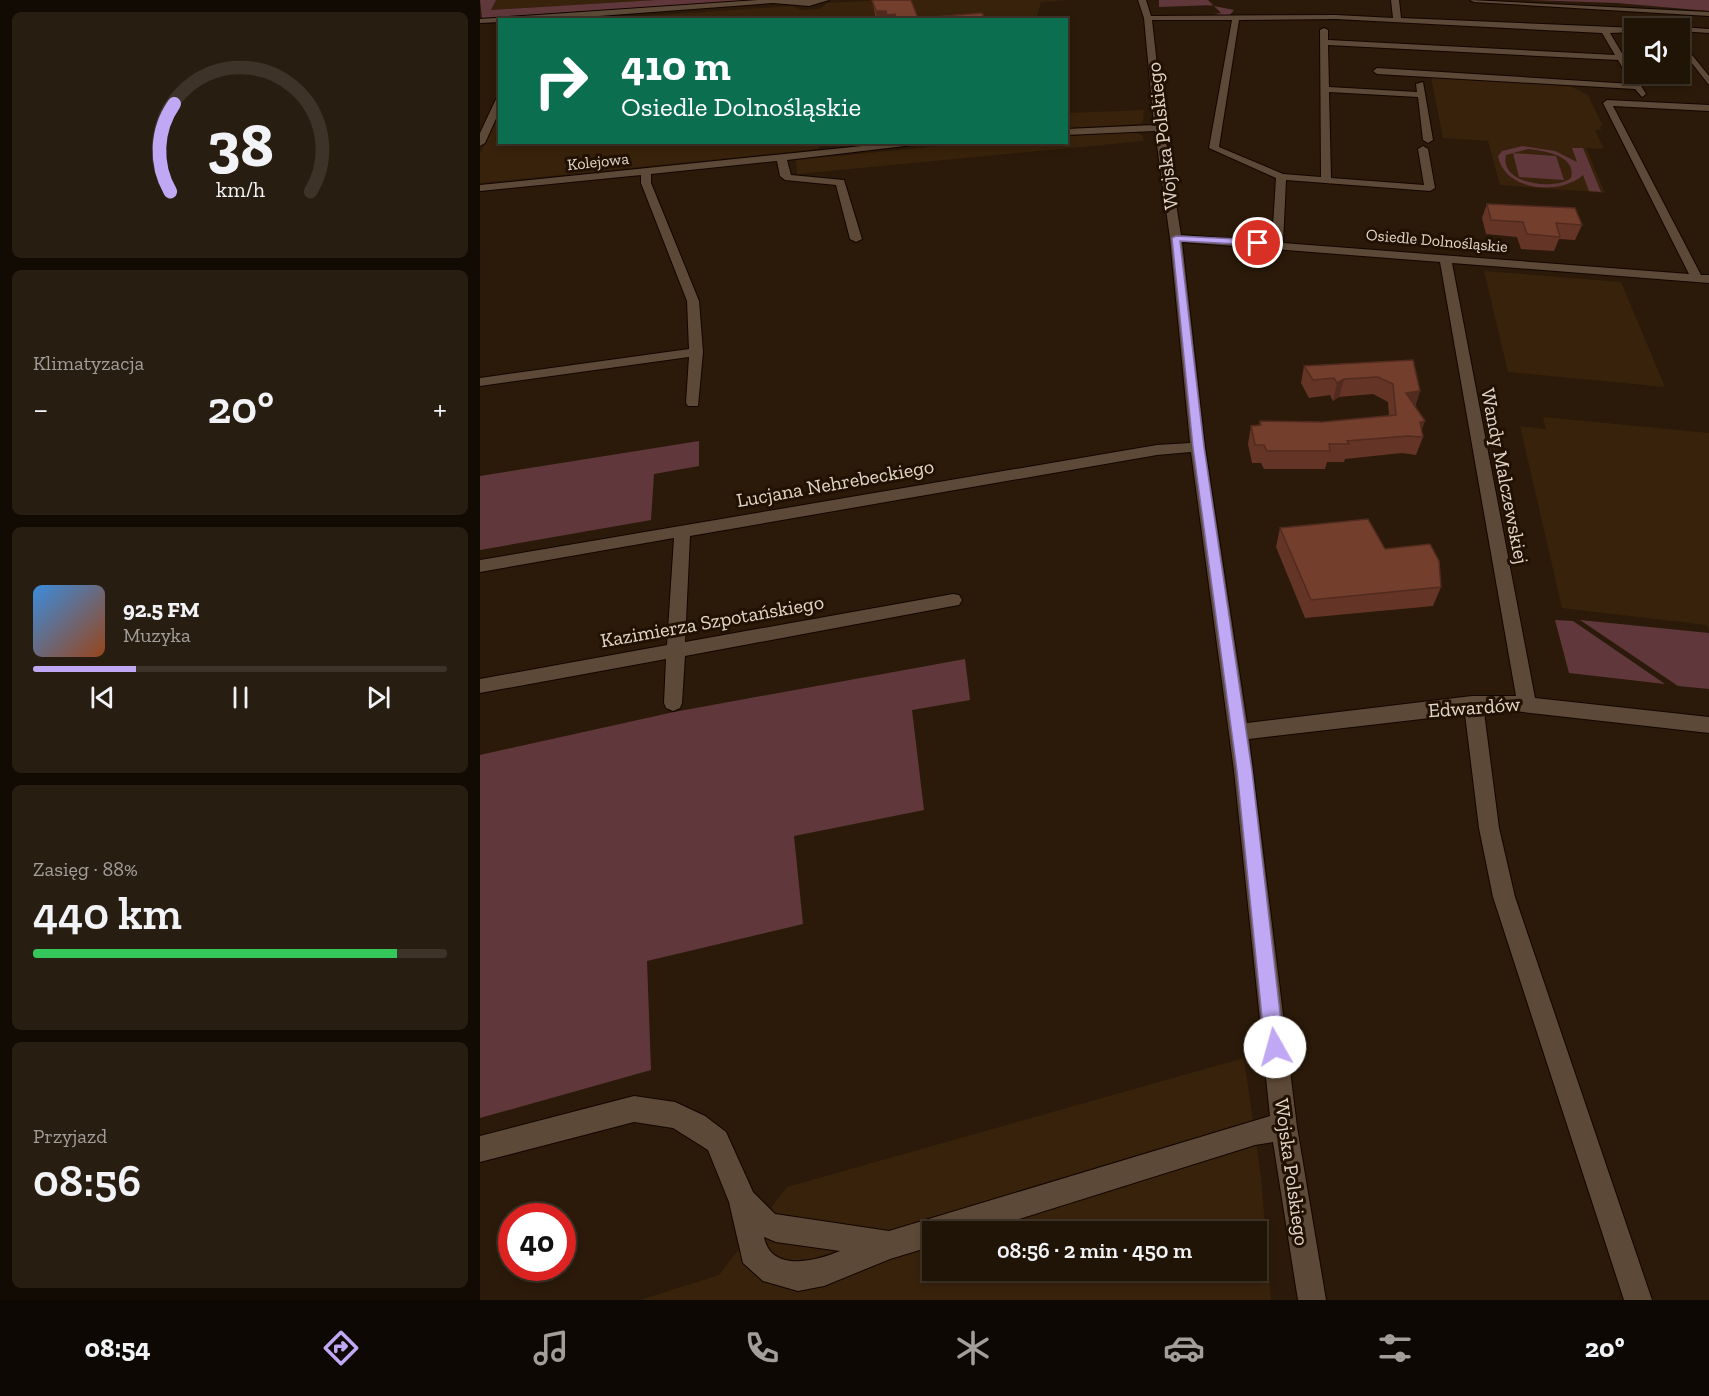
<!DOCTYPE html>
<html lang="pl">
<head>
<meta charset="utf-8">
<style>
	:root { --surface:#201407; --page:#281d11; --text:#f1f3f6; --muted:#a29e9b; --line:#3d3328; --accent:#c0a8f4 }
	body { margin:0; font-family:"Zilla Slab",serif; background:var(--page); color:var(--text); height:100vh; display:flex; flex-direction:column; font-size:22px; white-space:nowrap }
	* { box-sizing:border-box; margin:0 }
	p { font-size:20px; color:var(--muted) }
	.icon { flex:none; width:33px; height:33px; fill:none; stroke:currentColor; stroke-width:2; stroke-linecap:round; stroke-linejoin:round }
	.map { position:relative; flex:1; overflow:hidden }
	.drawer { display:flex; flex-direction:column; gap:12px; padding:12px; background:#120b04; width:480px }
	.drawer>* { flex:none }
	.guide { position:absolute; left:18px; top:18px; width:570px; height:126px; border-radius:0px; box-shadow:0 3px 9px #0003,0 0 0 2px var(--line); background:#0b6e4f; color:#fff; overflow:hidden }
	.tools { position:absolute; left:1144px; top:18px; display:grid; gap:12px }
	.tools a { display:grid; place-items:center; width:66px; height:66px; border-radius:0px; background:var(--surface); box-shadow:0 3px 9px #0003,0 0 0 2px var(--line); font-size:30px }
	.speed { position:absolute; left:18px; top:1203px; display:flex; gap:12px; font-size:30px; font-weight:700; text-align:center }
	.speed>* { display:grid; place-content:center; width:78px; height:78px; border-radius:50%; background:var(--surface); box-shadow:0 3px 9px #0003,0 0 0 2px var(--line); line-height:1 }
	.speed .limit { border:9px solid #d22; background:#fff; color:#111 }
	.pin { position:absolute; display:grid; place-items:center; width:51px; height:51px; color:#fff; margin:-26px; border:3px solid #fff; border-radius:50%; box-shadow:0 2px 6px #0007 }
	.me { position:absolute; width:66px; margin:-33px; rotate:353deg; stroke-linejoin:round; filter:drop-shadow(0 0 4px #0008) }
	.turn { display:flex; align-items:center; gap:21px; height:126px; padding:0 24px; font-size:27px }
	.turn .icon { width:78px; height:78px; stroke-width:2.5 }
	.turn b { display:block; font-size:42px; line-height:51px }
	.big { font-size:45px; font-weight:600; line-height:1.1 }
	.drawer .widget { flex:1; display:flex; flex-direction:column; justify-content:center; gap:9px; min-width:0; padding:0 21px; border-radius:9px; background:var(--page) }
	.drawer .dial { align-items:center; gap:0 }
	.dial svg { height:156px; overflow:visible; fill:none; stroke:var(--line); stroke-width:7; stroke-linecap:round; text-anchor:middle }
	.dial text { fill:var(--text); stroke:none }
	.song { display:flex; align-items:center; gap:18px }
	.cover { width:72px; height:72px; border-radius:9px; background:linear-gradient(135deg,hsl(210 70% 55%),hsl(20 70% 35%)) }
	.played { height:6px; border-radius:3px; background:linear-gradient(90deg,var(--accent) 25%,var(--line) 25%) }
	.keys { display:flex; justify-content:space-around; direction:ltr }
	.heat { display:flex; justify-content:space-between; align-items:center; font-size:33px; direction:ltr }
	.charge { height:9px; border-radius:4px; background:linear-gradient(90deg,#34c759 88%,var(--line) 0) }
	.trip { position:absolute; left:442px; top:1221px; width:345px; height:60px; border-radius:0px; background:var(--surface); box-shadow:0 3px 9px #0003,0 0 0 2px var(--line); font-weight:600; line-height:60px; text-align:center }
	.dock { display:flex; height:96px; justify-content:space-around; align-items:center; background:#0d0803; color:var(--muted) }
	.dock .icon { width:42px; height:42px }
	.dock .on { color:var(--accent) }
	.dock b { font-size:27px; color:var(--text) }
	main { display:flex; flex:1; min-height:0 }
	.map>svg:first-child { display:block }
</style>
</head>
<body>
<main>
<section class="drawer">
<div class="widget dial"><svg viewBox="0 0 100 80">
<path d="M14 69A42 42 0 1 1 86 69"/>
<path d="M14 69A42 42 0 0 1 16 24" stroke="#c0a8f4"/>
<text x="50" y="56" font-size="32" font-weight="700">38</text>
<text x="50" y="72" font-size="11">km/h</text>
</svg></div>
<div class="widget"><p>Klimatyzacja</p>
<div class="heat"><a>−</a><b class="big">20°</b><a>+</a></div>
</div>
<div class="widget">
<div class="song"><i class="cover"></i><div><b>92.5 FM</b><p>Muzyka</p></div></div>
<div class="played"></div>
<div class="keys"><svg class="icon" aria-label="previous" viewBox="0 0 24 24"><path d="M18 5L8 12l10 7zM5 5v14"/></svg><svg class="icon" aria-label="pause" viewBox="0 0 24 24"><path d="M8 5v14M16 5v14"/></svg><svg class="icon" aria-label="next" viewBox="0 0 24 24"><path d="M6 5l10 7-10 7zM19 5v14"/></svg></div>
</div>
<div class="widget"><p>Zasięg · 88%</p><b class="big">440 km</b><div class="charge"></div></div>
<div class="widget"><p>Przyjazd</p><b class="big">08:56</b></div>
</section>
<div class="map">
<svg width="1229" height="1300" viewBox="0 0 1229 1300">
	<rect width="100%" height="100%" fill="#2b1a09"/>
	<path fill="#38220b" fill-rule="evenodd" d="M16,0h160l-165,10z
		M403,0h188l-30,2 -5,18h-453l209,-14 10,4 18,-1 7,-6z
		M951,77l139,9 18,9 15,31h-3l1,4h-6l9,19 -18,-1 19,45 -105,-8 -12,-44 -45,-3z
		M664,110l-1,12 -4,2 -72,4v-15z
		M19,112l1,30 336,1 -15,1 -3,5 -338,34v-29z
		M636,133h20l6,2 2,6 -347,33 -1,-14 174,-17 96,-1 1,-6z
		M1004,271l137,11 44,105 -157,-15z
		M1063,417l166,16v199l-3,-7 -144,-17 -42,-182 26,3z
		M764,1058l17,119 10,123h-631l79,-25 68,-88zM453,1232h324v38h-324z"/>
	<path fill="#60383c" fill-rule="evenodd" d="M0,0h16l-5,10 165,-10h106l-280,18z
		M679,0h49l6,6 20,4 -5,6 -15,-2 7,-1 -8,-8 -54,2z
		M1048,0h181v11l-92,-8z
		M1043,146l32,5 22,11 -5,-14h11l18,44 -12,-1 -6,-16c-23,21 -79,16 -85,-19l4,-5zM1048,149c16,2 49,6 43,29 -17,13 -72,6 -65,-23z
		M1033,153l43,3 8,24 -45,-3z
		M219,441v25l-45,8 -3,46 -171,30v-74z
		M1075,620l18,1 92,63 -96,-11z
		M1100,620l129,13v56l-31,-3z
		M485,659l5,41 -58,10 12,100 -130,26 9,88 -156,37 4,109 -171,48v-363l194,-43z"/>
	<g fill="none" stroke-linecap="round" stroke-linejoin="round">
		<defs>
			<path id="minor" d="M278,0h71l-20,6 -36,-3 -228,17h-45v2l-20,1v-4z
				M658,0h8l5,16 185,-1 57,3 -2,-18h8l2,18 237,10h-3v4l-25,1 36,61 -4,3 -7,-8 -258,-15 -4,-3 4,-3 255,16 -14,-24 -290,-15 1,42 88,5 -1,-8 7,-2 10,58 -5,3 -5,-3 -5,-43 -89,-5 2,86 93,7 -6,-36 5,-3 5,3 7,39 -5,3 -144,-11 -3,63 406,31 -86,-171 4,-3 102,5v6l-96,-5 88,169h8v8l-257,-20 83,435 174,19v16l-204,-23 -21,2 15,116 16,69 137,403h-28l-131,-403 -14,-69 -14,-114 -216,25 48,388 29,173h-28l-25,-158 -18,3 -277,87h-45v14l-43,13 -66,27 -26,5 -35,-10 -20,-18 -14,-61 -21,-52 -35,-22 -39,-6 -154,40v-26l154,-40 41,6 30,14 21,16 27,60 22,22 114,17 381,-115 -36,-345 -43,-319 -34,3 -467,81 -5,106 268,-48 6,1 3,5 -3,5 -6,1 -268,50 -3,47 -2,5 -7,3 -7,-3 -2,-5 2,-44 -186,34v-14l187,-34 7,-107 -194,34v-12l677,-115 33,-2 -20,-205 -15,-107 -89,4v-6l88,-4 -10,-107zM856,19l266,14 13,22 -287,-15v-10l-4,-2 -4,2 1,147 -38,-3 -64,-27 20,-127zM672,20h80l-23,128 67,30 -4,64 -91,-7 -17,-107zM702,242l258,20 76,434h-44l-225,27 -42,-276zM284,1237l12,5 64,9c-24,10 -69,22 -76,-14z
				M990,0l239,12v4l-235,-14z
				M1200,27l29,2v4l-29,-2v-3h-3z
				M1200,40l29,36v9l-29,-37z
				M20,96v14l-15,33 -5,3v-13l16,-34z
				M421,142h37l-151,18 4,15 53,5 18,59 -6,3 -6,-3 -14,-54 -51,-5 -5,-4 -3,-15 -126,13v9l48,118 4,51 -5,54h-10l-2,-3 3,-46 -209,29v-8l209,-29 -2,-48 -46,-118v-8l-161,16v-6z"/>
		</defs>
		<use href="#minor" stroke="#130500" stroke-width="2"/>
		<use href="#minor" fill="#5d4937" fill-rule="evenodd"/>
	</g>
	<path fill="#643526" d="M392,0h39l7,18 68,2h-110z
		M1007,204l95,21 -7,15 -16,-1 -5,12 -33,-2 -4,-12 -31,-3 -4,-16z
		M933,360l7,31 -5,16 8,30 -7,18 -14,-2 -57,6 -1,3h-17l-2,7h-61l-3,-6h-9l-4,-19 3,-18 8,-1 1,-4 62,1 67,-6 -1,-14 -15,-8 -34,3 -6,4 -3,-6 -21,3 -8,-15 3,-17z
		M800,528l105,21 56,38 -8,19 -128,12 -29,-71z"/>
	<path fill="#512b1f" d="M396,11h10l1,9h-10z
		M415,14v6h-7l-1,-5z
		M864,379l-5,18 -6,4 4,-18z
		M940,391l-6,18 -8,-16z
		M945,421l-6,16 1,-15z"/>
	<path fill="#743e2c" stroke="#512b1f" stroke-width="1.5" d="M392,0h39l7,18 64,-5 4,7h-90l-1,-6 -8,1 -1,-4h-10z
		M1007,204l88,4 7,17 -26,-2 4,14 -33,-3 -4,-12 -32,-2z
		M933,360l7,31 -14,2 19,28 -5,1 3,15 -15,-1 -61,5 2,3h-20l1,7h-63l-3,-6h-9l-4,-19 10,-1 -1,-4 62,1 74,-7 -3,-31 -15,-7 -34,2 -7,4 -3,-5 -21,2 -9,-14z
		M888,519l17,30 45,-5 9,17 2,26 -130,13 -31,-72z"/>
	<path fill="#c0a8f4" stroke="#7d6d9f" stroke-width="1.5" d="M696,236l82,4 4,3 -4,2 -78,-4 24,206 48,324 32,276 -3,6 -6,3 -7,-3 -3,-6 -28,-276 -44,-324 -21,-209z"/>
	<g text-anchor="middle" stroke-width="6" stroke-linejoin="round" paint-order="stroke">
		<g font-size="16" fill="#e2d6cb" stroke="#211102">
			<text transform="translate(118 161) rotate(-6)" y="6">Kolejowa</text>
			<text transform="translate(957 240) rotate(5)" y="6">Osiedle Dolnośląskie</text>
		</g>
		<g font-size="20" fill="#e2d6cb" stroke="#211102">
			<text transform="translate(682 136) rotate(-97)" y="7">Wojska Polskiego</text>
			<text transform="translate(1025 476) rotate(79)" y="7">Wandy Malczewskiej</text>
			<text transform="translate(355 483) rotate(-10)" y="7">Lucjana Nehrebeckiego</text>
			<text transform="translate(232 621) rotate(-10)" y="7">Kazimierza Szpotańskiego</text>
			<text transform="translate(994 707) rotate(-4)" y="7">Edwardów</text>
			<text transform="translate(812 1172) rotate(82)" y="7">Wojska Polskiego</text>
		</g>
	</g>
</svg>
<div class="tools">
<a><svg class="icon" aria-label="sound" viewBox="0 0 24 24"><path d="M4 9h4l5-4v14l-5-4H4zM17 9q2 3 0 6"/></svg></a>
</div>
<div class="speed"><div class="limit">40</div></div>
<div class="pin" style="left:778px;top:243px;background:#d93025"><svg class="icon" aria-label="arrive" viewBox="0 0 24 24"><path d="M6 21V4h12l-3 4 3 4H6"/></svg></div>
<svg class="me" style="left:795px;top:1047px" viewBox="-20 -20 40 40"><circle r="19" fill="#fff"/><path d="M0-13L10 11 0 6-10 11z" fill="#c0a8f4"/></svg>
<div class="trip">08:56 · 2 min · 450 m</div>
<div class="guide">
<div class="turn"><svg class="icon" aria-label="right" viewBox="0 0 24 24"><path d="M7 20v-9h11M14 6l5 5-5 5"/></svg><div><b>410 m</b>Osiedle Dolnośląskie</div></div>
</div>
</div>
</main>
<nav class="dock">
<b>08:54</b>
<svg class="icon on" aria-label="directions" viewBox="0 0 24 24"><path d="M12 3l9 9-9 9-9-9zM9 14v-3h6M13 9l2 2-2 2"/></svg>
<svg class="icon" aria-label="music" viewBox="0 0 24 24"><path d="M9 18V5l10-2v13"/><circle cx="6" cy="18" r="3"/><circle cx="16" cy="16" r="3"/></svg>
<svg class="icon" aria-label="phone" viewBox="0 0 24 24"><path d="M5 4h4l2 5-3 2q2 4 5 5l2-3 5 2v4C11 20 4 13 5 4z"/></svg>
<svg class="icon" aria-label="climate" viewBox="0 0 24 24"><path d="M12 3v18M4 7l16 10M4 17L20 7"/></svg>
<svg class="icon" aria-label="car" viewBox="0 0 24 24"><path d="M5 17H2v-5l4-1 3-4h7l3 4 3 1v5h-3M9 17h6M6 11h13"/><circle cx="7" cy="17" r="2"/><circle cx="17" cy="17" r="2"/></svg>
<svg class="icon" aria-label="filters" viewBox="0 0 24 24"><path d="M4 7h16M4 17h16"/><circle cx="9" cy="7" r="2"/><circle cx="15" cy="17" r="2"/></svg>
<b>20°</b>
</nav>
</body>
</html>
